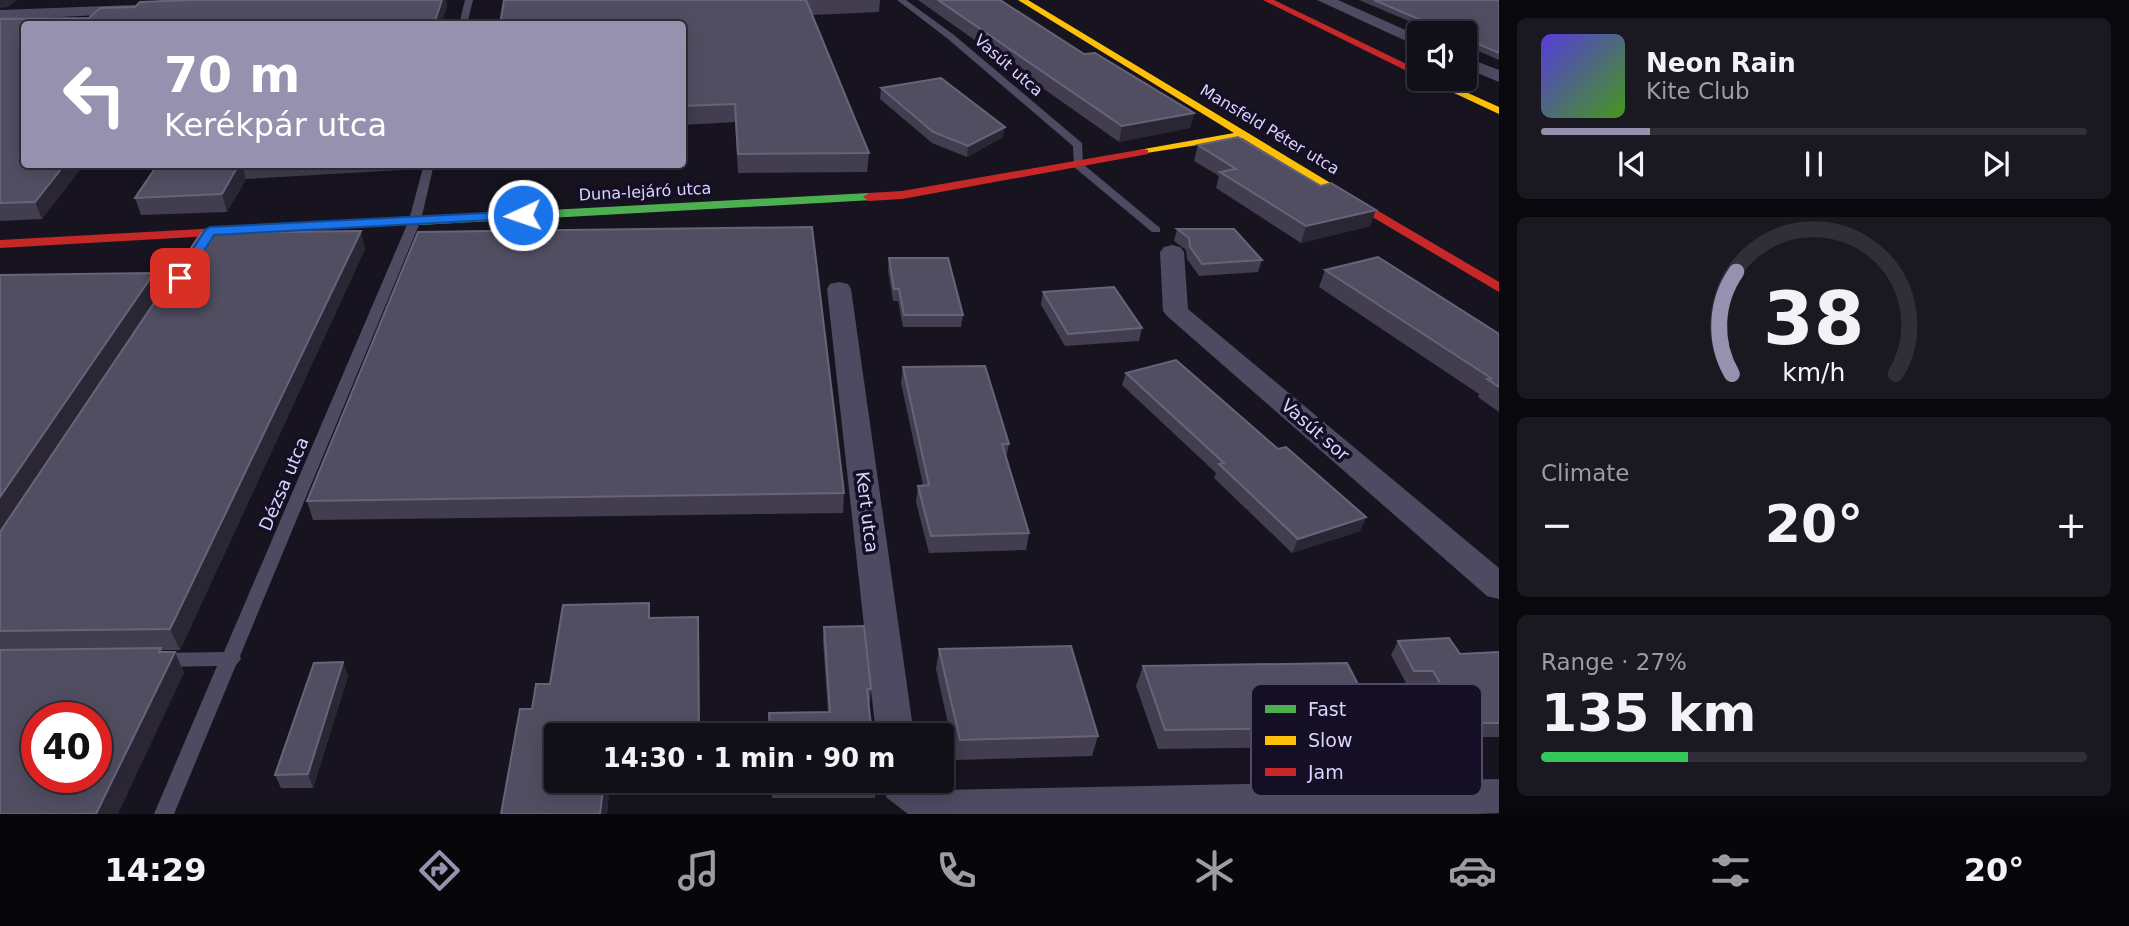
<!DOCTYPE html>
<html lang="en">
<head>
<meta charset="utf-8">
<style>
	:root { --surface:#110f18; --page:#1a1821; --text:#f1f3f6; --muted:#9c9ca2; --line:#302f37; --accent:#9791b0 }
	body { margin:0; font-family:"DejaVu Sans",sans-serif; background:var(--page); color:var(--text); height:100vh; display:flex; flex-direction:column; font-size:26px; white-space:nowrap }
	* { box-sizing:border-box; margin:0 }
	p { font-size:23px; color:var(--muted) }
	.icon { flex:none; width:38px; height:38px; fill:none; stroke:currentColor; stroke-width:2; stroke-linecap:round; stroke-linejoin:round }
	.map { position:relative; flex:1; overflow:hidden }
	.side { display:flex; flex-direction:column; gap:18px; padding:18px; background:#09080d; width:630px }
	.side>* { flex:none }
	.hud { position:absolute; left:21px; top:21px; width:665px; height:147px; border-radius:7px; box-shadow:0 4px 18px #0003,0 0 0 2px var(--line); background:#9791b0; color:#fff; overflow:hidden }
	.fabs { position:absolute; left:1407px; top:21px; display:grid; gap:14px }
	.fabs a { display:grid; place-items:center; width:70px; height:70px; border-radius:7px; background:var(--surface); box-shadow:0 4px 18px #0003,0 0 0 2px var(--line); font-size:35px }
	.speed { position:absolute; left:21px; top:702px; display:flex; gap:14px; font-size:35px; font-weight:700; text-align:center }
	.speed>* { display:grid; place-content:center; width:91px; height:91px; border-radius:50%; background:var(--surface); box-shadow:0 4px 18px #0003,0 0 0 2px var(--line); line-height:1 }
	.speed .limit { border:10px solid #d22; background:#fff; color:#111 }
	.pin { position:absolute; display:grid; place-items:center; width:60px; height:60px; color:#fff; margin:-30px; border-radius:14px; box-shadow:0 4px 10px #0006 }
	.me { position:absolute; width:77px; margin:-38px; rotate:267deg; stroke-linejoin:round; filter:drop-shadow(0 0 5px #0008) }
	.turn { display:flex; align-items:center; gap:24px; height:147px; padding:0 28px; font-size:32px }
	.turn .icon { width:91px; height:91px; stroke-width:2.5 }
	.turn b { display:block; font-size:49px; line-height:60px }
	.big { font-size:52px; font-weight:700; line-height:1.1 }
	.side .card { flex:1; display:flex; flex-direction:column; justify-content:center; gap:10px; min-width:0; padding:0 24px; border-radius:10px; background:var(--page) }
	.side .dial { align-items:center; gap:0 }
	.dial svg { height:182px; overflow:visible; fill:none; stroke:var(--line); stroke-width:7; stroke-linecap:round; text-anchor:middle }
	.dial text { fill:var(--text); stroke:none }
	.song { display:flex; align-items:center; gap:21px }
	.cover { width:84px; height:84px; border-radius:10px; background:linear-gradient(135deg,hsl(250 70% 55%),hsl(100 70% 35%)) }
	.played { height:7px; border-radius:4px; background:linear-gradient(90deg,var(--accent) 20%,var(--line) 20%) }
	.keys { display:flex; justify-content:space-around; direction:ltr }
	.heat { display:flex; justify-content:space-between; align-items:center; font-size:38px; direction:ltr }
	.charge { height:10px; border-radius:5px; background:linear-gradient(90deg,#34c759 27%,var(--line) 0) }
	.trip { position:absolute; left:544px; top:723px; width:410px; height:70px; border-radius:7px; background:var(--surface); box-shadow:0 4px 18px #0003,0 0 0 2px var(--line); font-weight:700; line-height:70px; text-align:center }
	.menu { display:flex; height:112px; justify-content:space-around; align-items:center; background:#07060a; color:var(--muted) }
	.menu .icon { width:49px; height:49px }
	.menu .on { color:var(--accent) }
	.menu b { font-size:32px; color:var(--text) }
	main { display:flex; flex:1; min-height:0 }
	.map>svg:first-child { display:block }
</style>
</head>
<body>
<main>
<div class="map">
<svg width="1499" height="814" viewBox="0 0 1499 814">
	<rect width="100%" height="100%" fill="#171420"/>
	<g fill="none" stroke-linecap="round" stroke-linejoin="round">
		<path fill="#4d4a61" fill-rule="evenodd" d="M465,0h8l-6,24h-8z
			M897,0h9l48,35 128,108 1,21 77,64v4h-8l-78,-65 -1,-21 -125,-107z
			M424,164h10l-13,56 -181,436 1,3 -5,6 -62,149h-20l63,-148 -57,1 -6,-2 -3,-5 3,-5 6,-2 64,-1 185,-432z"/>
		<path fill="#4d4a61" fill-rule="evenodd" d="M1317,0h21l81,36v11z
			M134,5l6,2 2,3 -2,3 -140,7v-10z
			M1465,57l34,13v12l-34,-14z
			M1172,245l8,2 4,5 4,57 311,259v31l-12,-3 -320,-280 -4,-5 -3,-59 4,-5z
			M839,282l9,2 3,5 63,446h-38l-49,-446 3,-5z
			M1499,779v34l-24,1h-567l-21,-16 -7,-18h44l14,10z"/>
		<path fill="#4caf50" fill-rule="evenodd" d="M869,193l4,1v6l-453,25 -6,-4 6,-4z"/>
		<path fill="#ffc107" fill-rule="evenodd" d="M1018,0h10l329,199 -6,4 -4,-1 -105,-64 -102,16v-4l4,-1 90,-16z
			M1424,79h13l62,28v7z"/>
		<path fill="#c62828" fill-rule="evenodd" d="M1263,0h11l145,70v7z
			M1144,149l4,1v4l-246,45 -33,2 -6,-4 6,-4 33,-2z
			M1351,195l148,87v10l-152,-90v-6z
			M420,217l6,4 -2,3 -424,24v-8z"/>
	</g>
	<path fill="#423d4f" d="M158,0h288l1,6 -6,18h-417l18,195 -42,2v-202l89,-1 46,-11 24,-6z
		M504,0h376l-1,12 -67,3 57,138 -2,19 -129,1 -3,-51 -53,3v-101z
		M918,0h82l84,54 110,59 -4,15 -71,14z
		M1359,0h140v60l-34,-15v-12h-28z
		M881,88l122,49 -36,20 -35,-14 -52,-44z
		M1198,145l172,81 -69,17 -85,-55 3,-12 -25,-15z
		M158,164h247l-3,6 -156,9 -19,33 -86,3 -6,-17z
		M1177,229l85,31 -4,12 -59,4 -12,-17 -1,-9 -12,-9z
		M365,249l-185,401h-18l1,2h12l9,21 -184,141v-539l154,-2 7,18z
		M889,258l74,57 -2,12h-58l-5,-26h-5l-5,-31z
		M1325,270l174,64v78l-21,-15 1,-3 -160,-107z
		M1043,292l99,36 -3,13 -74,5 -24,-41z
		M903,367l106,77 -3,14 23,75 -3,17 -97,3 -13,-51 2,-16 5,-1 -22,-102z
		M1126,373l152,76 88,68 -6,14 -68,22 -78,-75 2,-5 -94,-88z
		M844,493l-1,20 -530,7 -6,-19z
		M698,617l1,27 -143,136h145v10l-92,3 -2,21h-106l31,-105 18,-25 100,-66z
		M824,627l47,62 -1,14h-2l4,32h-103v-22l59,-1 -5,-71z
		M1398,641l62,13 39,-2v85h-44l-30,-52h-18l-16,-30z
		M939,649l159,87 -6,20 -136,4 -20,-91z
		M343,662l5,14 -35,112h-32l-6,-13z
		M1143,666l237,61 -11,19 -211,3 -22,-63z
		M771,780h105v4l-1,14h-103z"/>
	<path fill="#2a2634" d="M0,0h17l-9,7 -8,1z
		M442,0h4l1,6 -6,18h-7z
		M1194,113l-4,15 -71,14 3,-16z
		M1005,127l-2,10 -36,20 1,-11z
		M65,164h20l-43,55 -7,-17z
		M239,164h3l4,15 -19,33 -5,-18z
		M1376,210l-6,16 -69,17 5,-17z
		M361,231l4,18 -185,401 -10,-21z
		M154,273l7,18 -161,243v-37z
		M1366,517l-6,14 -68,22 6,-14z
		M698,617l1,27 1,91h-1z
		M161,648l8,17 6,-13 9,21 -66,141h-22z
		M343,662l5,14 -35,112 -5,-14z
		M604,780h4l1,13 -2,21h-7z"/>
	<path fill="#524e62" stroke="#68637a" stroke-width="2" fill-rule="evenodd" d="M193,0h249l-8,24h-410v140h41l-30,38 -35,1v-184l89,-1 11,-10 35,-1 5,-5z
		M504,0h302l63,153 -131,1 -3,-50 -53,2v-82h-182z
		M938,0h62l84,54 11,-1 99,60 -72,13z
		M1374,0h125v53l-34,-15v-5h-13z
		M941,78l64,49 -37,19 -35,-14 -52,-44z
		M1238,137l83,49 10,-3 45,27 -70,16 -86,-54 16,-3 -38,-24z
		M158,164h81l-17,30 -87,4z
		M812,227l32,266 -537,8 111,-269z
		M1177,229h57l28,31 -60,4 -12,-17 -1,-9z
		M361,231l-191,398 -170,2v-99l201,-299z
		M1378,257l121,77v53l-12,-8 4,-1 -166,-108z
		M889,258h59l15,57h-59l-5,-26h-5z
		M154,273l-154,224v-222z
		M1114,287l28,41 -74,6 -25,-42z
		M1176,360l102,89 8,-2 80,70 -68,22 -79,-75 5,-1 -98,-90z
		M985,366l24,78h-7l27,89 -98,3 -13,-50 11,-1 -26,-118z
		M649,603v15l49,-1 1,118h-143v45h48l-4,34h-99l19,-105h12l4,-25h14l13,-79z
		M864,626l7,63h-4l5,46h-102l-1,-22 61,-1 -6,-85z
		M1449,638l11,16 39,-2v71h-36l-30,-52h-19l-16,-30z
		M1071,646l27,90 -138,4 -21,-91z
		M161,648l-2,4h16l-79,162h-96v-164zM37,718h59v59h-59z
		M343,662l-35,112 -33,1 39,-112z
		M1347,663l33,64 -215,3 -22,-64z
		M772,780h104v4h-104z"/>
	<path fill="#1a73e8" stroke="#114b97" stroke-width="2" d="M523,211l5,1v6l-314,17 -29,46 -5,1 -6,-4 32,-49 4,-2z"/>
	<g text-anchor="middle" stroke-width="7" stroke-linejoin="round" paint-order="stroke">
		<g font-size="16" fill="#dcd4fe" stroke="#150f25">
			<text transform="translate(1009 65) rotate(41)" y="6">Vasút utca</text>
			<text transform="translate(1270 129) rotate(31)" y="6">Mansfeld Péter utca</text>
			<text transform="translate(645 191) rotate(-3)" y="6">Duna-lejáró utca</text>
		</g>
		<g font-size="18" fill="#dcd4fe" stroke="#150f25">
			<text transform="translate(1315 430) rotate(41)" y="6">Vasút sor</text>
			<text transform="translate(284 484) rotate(-67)" y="6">Dézsa utca</text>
			<text transform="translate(867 512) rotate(83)" y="6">Kert utca</text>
		</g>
	</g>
	<rect x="1251" y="684" width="231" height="112" rx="10" fill="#150f25" stroke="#514a66" stroke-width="2"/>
	<rect x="1265" y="705" width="31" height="8" fill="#4caf50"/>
	<rect x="1265" y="736" width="31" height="9" fill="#ffc107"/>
	<rect x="1265" y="768" width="31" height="8" fill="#c62828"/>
	<g font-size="19" fill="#dcd4fe">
		<text x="1308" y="716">Fast</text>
		<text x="1308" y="747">Slow</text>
		<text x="1308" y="779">Jam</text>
	</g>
</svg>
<div class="fabs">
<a><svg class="icon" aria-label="sound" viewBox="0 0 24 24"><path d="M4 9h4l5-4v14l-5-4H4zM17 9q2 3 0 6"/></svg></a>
</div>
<div class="speed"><div class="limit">40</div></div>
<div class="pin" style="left:180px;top:278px;background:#d93025"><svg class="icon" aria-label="arrive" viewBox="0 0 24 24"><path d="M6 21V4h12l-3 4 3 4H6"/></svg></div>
<svg class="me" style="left:523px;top:215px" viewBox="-20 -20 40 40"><circle r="17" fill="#1a73e8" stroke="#fff" stroke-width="3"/><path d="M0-11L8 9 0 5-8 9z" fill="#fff"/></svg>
<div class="trip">14:30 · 1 min · 90 m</div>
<div class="hud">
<div class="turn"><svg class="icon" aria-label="left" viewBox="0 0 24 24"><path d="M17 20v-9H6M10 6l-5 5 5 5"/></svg><div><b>70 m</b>Kerékpár utca</div></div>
</div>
</div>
<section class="side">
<div class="card">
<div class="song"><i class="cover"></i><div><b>Neon Rain</b><p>Kite Club</p></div></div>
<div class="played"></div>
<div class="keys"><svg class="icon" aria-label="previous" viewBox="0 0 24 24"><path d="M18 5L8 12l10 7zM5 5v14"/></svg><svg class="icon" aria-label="pause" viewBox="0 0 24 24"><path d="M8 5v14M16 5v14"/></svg><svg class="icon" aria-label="next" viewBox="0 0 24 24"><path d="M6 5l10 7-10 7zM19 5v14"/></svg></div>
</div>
<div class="card dial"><svg viewBox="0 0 100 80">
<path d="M14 69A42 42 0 1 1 86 69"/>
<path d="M14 69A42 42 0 0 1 16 24" stroke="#9791b0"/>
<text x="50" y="56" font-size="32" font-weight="700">38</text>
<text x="50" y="72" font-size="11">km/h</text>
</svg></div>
<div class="card"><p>Climate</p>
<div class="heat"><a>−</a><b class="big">20°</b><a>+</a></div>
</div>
<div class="card"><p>Range · 27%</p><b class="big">135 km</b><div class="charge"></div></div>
</section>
</main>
<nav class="menu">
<b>14:29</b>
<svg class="icon on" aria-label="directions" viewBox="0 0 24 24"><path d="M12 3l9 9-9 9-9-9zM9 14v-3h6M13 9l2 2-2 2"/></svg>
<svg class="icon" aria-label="music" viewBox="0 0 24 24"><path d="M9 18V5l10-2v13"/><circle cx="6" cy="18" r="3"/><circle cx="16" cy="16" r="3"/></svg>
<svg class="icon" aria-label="phone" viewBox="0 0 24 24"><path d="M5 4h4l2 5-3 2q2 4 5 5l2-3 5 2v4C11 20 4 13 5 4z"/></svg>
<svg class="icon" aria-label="climate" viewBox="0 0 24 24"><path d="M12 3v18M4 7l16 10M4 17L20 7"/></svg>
<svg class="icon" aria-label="car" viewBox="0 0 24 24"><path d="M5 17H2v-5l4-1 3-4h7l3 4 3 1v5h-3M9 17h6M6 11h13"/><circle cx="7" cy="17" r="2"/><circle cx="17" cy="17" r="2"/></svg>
<svg class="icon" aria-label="filters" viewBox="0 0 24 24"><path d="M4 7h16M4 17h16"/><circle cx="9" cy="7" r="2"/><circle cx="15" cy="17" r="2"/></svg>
<b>20°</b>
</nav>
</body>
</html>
